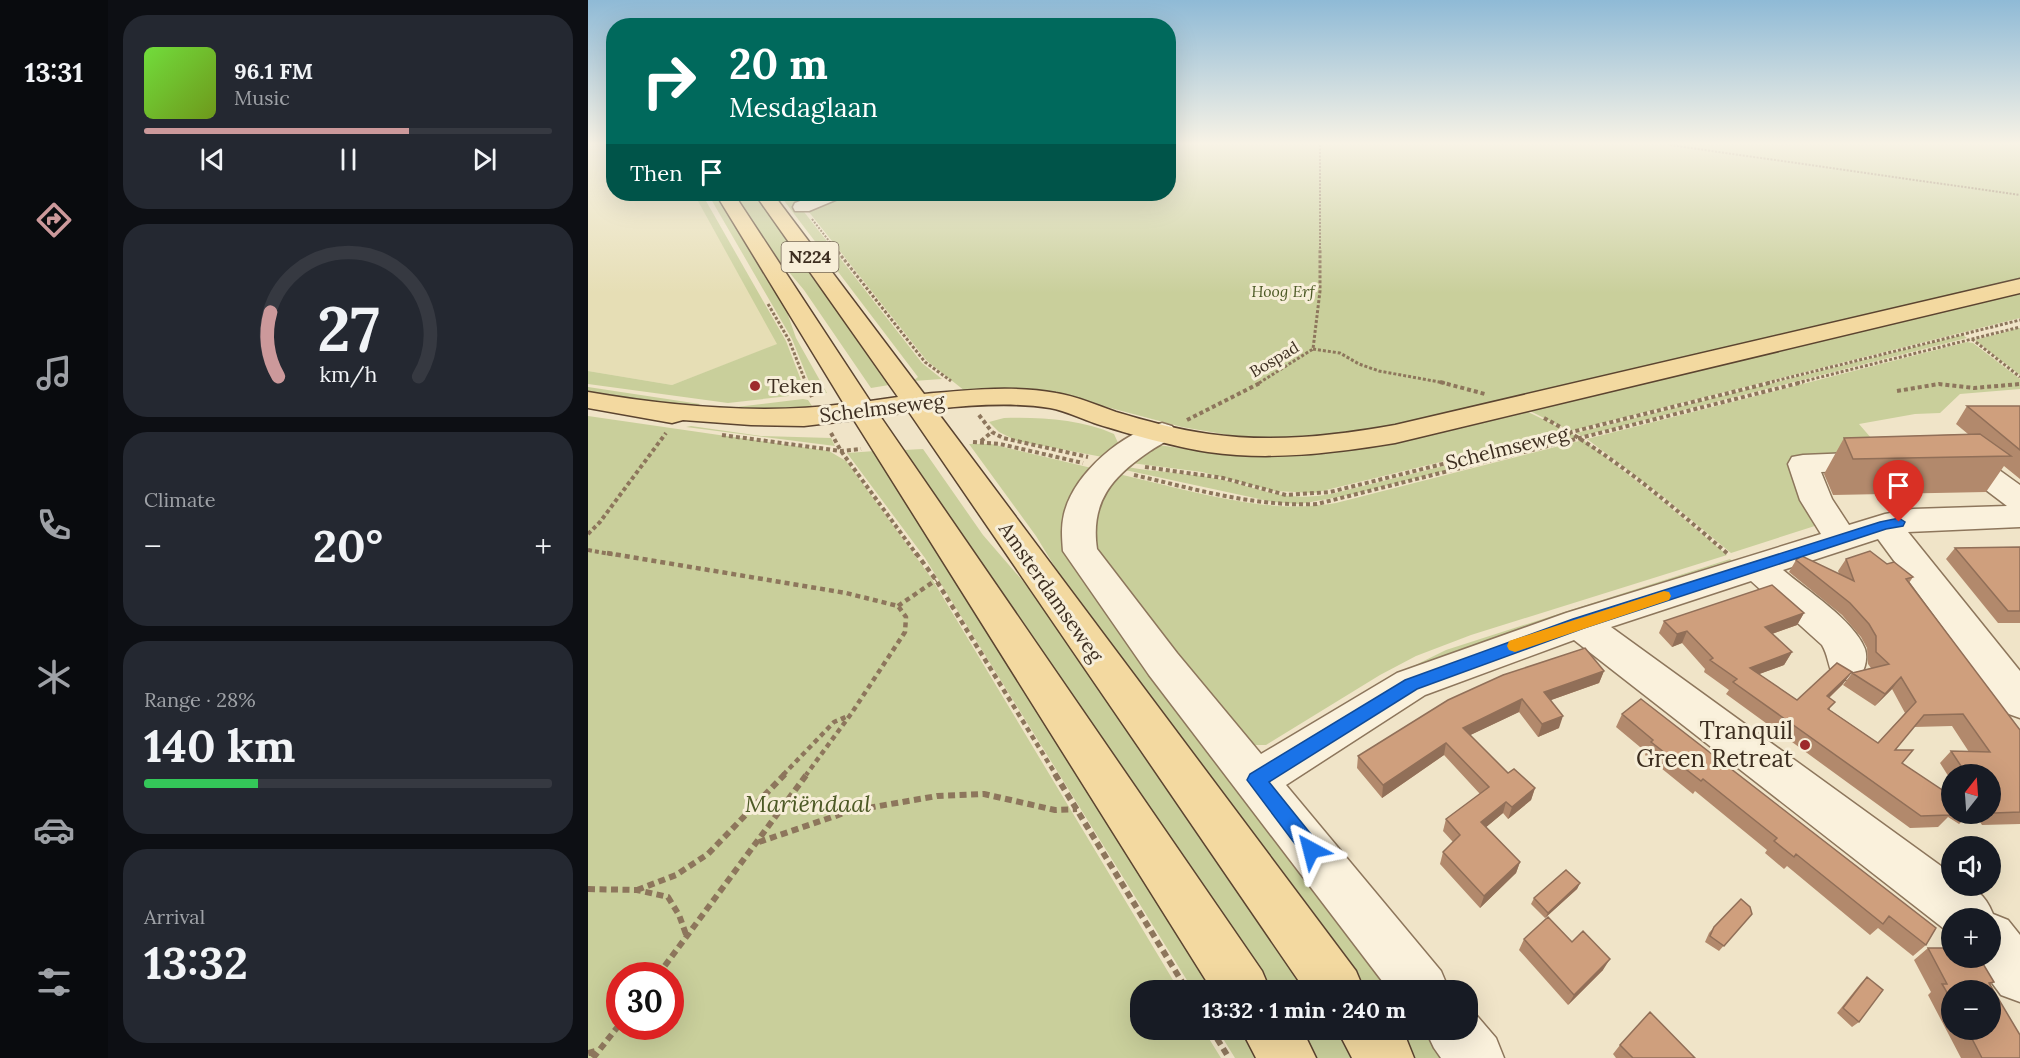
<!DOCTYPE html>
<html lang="en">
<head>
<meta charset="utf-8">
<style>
	:root { --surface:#171b24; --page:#242831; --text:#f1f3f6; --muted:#9ea1a6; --line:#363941; --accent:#cc999b }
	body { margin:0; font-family:Lora,serif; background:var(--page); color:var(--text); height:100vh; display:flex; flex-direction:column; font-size:22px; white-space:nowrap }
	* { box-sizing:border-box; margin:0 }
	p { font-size:20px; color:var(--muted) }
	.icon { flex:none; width:33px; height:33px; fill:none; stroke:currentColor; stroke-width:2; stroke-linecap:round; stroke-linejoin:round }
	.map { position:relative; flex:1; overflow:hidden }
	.details { display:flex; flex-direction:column; gap:15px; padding:15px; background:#0d0f14; width:480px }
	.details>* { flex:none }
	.guide { position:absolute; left:18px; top:18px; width:570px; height:183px; border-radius:24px; box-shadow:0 6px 24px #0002; background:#00695c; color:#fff; overflow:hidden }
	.needle { width:39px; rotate:17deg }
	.buttons { position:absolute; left:1353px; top:764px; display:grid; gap:12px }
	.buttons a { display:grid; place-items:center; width:60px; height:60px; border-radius:50%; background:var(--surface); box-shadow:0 6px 24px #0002; font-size:30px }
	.speed { position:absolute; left:18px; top:962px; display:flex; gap:12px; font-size:30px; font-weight:700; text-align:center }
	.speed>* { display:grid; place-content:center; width:78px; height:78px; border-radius:50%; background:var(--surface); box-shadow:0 6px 24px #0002; line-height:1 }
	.speed .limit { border:9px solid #d22; background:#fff; color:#111 }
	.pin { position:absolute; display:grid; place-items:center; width:51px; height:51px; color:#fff; margin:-62px -26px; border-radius:50% 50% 50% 0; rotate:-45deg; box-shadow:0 0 6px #0007 }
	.pin .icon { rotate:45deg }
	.me { position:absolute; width:66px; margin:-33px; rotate:322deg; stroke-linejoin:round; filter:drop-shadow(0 0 4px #0008) }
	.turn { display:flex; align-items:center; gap:21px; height:126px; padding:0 24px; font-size:27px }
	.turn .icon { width:78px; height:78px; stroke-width:2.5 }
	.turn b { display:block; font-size:42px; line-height:51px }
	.then { display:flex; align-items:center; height:57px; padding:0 24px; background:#0003; gap:12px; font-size:22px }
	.big { font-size:45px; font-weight:700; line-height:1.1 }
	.details .card { flex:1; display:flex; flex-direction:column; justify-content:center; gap:9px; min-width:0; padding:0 21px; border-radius:24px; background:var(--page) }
	.details .dial { align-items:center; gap:0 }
	.dial svg { height:156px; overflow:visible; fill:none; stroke:var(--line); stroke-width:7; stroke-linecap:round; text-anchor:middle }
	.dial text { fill:var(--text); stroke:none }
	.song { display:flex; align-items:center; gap:18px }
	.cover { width:72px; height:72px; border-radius:9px; background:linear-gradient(135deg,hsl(100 70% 55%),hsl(80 70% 35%)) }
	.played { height:6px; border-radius:3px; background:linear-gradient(90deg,var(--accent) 65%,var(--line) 65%) }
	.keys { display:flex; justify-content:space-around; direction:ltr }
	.heat { display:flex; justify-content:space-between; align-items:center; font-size:33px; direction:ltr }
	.charge { height:9px; border-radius:4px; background:linear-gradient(90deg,#34c759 28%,var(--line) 0) }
	.trip { position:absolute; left:542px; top:980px; width:348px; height:60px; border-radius:24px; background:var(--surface); box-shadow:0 6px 24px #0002; font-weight:700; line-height:60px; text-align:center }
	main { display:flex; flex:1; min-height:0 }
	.tabs { display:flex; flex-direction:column; width:108px; justify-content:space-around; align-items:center; background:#090b0e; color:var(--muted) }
	.tabs .icon { width:42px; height:42px }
	.tabs .active { color:var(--accent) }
	.tabs b { font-size:27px; color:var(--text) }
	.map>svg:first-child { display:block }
</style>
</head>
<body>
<main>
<nav class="tabs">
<b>13:31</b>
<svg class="icon active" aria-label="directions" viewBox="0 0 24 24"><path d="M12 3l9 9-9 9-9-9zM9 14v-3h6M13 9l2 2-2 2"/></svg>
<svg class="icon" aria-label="music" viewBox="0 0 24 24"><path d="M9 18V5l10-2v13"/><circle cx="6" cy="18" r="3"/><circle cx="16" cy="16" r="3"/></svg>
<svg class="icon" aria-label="phone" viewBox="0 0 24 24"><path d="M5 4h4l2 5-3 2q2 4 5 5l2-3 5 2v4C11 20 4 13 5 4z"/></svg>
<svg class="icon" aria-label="climate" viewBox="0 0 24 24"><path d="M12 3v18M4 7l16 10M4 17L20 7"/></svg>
<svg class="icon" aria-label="car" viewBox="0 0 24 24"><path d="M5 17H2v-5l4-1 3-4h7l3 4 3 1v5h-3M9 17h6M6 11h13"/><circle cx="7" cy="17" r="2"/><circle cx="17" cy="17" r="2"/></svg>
<svg class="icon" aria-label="filters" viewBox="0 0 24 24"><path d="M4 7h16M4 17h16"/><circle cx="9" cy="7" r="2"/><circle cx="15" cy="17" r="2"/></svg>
</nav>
<section class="details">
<div class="card">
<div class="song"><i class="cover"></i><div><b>96.1 FM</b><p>Music</p></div></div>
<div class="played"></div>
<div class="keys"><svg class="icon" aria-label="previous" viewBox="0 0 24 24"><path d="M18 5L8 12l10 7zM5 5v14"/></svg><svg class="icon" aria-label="pause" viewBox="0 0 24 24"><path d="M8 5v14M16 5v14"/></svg><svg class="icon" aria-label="next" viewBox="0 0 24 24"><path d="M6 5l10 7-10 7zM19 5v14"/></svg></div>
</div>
<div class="card dial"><svg viewBox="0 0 100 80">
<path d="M14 69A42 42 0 1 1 86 69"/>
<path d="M14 69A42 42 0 0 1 10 36" stroke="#cc999b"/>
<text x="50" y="56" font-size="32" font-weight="700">27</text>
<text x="50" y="72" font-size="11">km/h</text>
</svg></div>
<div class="card"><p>Climate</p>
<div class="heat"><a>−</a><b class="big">20°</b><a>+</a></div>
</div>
<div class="card"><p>Range · 28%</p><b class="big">140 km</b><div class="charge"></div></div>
<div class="card"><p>Arrival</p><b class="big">13:32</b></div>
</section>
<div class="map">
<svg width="1432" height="1058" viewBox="0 0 1432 1058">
	<rect width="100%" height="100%" fill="#f0e4c8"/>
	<path fill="#e6deb5" d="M0,145h25l1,49h80l84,150 -106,41 -84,-14z"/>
	<path fill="#c9cf9b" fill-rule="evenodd" d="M581,145h851v137l-652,151 -96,7 -32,-3 -58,-10 -128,-34 -89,-2 -38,-30 -122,-154 56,-13h307z
		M106,194h8l84,147 18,47 -6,7 -70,8 -140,-19v-13l84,14 105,-41z
		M120,194h10l63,101 15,43 31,55 -13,1 -22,-55z
		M145,194h23l133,191 -18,3 -67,-98 -31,-37z
		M191,194h9l13,14 121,155 20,16 -29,2 5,-4z
		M1432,291v27l-450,113 -46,-23z
		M1432,328v47l-45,-35z
		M1375,335l4,3 -385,98 -6,-3z
		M1379,342l6,1 47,36v10l-60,5 -20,19 -25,1 -56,10 25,29 -89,2 26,69 -90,29 -66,-55 -78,-59z
		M0,387l112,17 -4,3 -108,-14z
		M215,399l5,1 6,9h-104l4,-3 22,1z
		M934,409l45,22 -253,62 -39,-2 -73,-19 -71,-9 27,-18 58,8z
		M0,416l241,35 17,10 86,118 247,411h-39v39h63l18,29h-633zM32,975h50v51h-50z
		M416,418c35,-1 77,1 110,16l5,11 -11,13 -91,-17 -18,-9 -10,-10z
		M103,426l70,10 70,2 4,8 -149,-19z
		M984,434l6,3 -229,58 -49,9 -27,-2 -148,-32 2,-3c29,5 58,6 87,11 47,9 66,25 117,16z
		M995,440l77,59 67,56 -256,80 -55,21 -36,19 -114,70h-15l-154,-185 -10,-46 31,-40c68,15 149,42 218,29z
		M381,444h22l109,26 -33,50 337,470h-44l-271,-367 -53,-87z
		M335,449l60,86 58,67 273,388h-44l-366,-540z
		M287,451l347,539h-29l-268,-432 -78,-105z
		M1142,559l5,5 -467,186 109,-66 69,-34z
		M629,1029h30l19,29h-31z
		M709,1029h44l21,29h-45z
		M801,1029h45l22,29h-46z"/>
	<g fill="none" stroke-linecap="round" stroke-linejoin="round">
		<defs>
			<path id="minor" d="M231,194h24l-3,4 -31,13h-14l-2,-4 2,-4z
				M574,423l10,3 4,6c-6,9 -16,12 -26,19 -37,25 -60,50 -53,98l80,104 84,101 136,-81 169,-60 255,-79 -21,-34 -12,-36 4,-7 11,-2 73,-3 11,3 4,6 -4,6 -11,3 -55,2 11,27 17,26 36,-11 28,-5 94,-3 -50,-38 -10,-3 -4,-6 4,-6 16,-4 11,3 46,33v42l-112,5 112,139v47l-14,-5 -128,-174 -95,31c23,20 71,50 82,79 3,10 0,18 -4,27l-14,4 -14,-4c-5,-11 -5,-21 -11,-31l-71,-64 -140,46 341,247v11c22,0 33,9 41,29l15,6 12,15v67l-19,-7 -28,-38h17v-39h-38v17l-378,-295 -149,55 -139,90 155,186 8,19h-60l-240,-315 -86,-124c-1,-13 -2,-24 1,-37 10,-41 58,-81 98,-91z
				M879,1007l5,3 24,28 8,20h-63l-7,-10 -9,-19h42z"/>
			<path id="major" d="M128,194h18l136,207 28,-4 -143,-203h18l151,200c43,-4 89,-9 132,-1 20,3 40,12 60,19 30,9 63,18 93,22 63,9 124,2 186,-9l625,-146v14l-625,150c-62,10 -124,18 -187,9 -32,-5 -79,-18 -111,-28 -15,-5 -31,-13 -47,-16 -37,-6 -78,-3 -115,1l421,562 8,19h-59l-396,-578 -29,4 382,555 8,19h-58l-358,-570 -50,6 -53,-1 -68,-5 -11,3 -84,-15v-16c81,14 175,23 256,12z
				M653,1029h61l14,29h-60z
				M749,1029h62l7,9 8,20h-62z"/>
		</defs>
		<use href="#minor" stroke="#8d765c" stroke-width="3"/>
		<use href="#major" stroke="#5b4430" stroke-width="3"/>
		<path stroke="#8d765c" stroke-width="2" stroke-dasharray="2 1.5" stroke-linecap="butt" d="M732,145v105
			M1082,145l350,50
			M224,219l24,31"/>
		<path stroke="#8d765c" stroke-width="3" stroke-dasharray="3 2" stroke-linecap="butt" d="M247,248l90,114 26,19
			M180,304l21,36 17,43
			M1384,339l48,38
			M725,349l27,4 19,11 20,7 66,12
			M671,383l54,-34 7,-58v-43
			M1179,383l253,-63
			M1209,383l223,-56"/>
		<path stroke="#8d765c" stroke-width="4" stroke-dasharray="4 3" stroke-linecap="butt" d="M218,382l6,15
			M852,382l45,12
			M1309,391l42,-7 35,4 46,-4
			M391,415l13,17 11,6 85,19
			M956,418c68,36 126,86 184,136
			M599,420l75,-38
			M243,433l10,18 76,104
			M134,435l119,16 20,-2
			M393,441l11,-9
			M385,442l27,2 83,19
			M557,467l78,11 63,17 44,-3 443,-110
			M546,475c61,14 120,32 183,29l486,-122
			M0,534l12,-12 66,-89
			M0,550l28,5"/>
		<path stroke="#8d765c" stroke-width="4.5" stroke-dasharray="5 4" stroke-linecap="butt" d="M19,553l239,40 52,13 8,11 -1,15 -54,82 -45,61
			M328,553l20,27 120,195
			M310,606l38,-26
			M195,775l51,-53 14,-6"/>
		<path stroke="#8d765c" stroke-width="6" stroke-dasharray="7 4.5" stroke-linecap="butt" d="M467,774l132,216
			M171,842l91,-31 87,-15 47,-2 71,16 22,-1
			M0,889l49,1 31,7 11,18 8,22
			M49,890l39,-15 32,-21 77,-80
			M70,975l149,-201
			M623,1029l18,29
			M0,1053l11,-3
			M5,1058l27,-34"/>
		<use href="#minor" fill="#faf1dc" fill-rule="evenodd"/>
		<use href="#major" fill="#f3d9a0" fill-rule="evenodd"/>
	</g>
	<path fill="#b2896c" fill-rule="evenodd" d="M1379,406h53v73l-16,-13 -18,26 -153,3 -9,-21 20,-36 124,-4 -12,-10z
		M1432,547v76h-22l-52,-64 9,-11z
		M1258,559l41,5 26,13 -4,6 111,147v94l-38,1 -8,-12h16v-39h-38v8l-12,-19 11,-12 18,1 -17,-26 -38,1 -19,23 7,13 44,30 6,-7v27h19l-12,11 -11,-7 -10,10 -28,1 -184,-134 3,-4 -25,-18 1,-3 -23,-26 -10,4 -13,-14 5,-12 140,-8 -7,12 -25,9 20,18 -8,13 -25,9 38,26 46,-16 -14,14 1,12 48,33 27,-30 -13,-24 -17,17 -32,-21 9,-12 19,-5 -3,-4 -1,-16 -6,-11 -19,-22 -53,-43 7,-12 43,14 -1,-3z
		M1016,671l-5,12 -48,17 8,28 -21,9 -19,-25 -49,23 38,38 27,15 -4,12 -23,19 -5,-6 -17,14 34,35 -4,11 -36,35 -40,-44 3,-12 10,-10 -10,-11 3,-12 34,-25 -36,-39 -62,43 -25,-30 1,-12z
		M1053,699l285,246 -13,11 -35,-28 -8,7 -83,-69 -3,3 -19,-16 2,-3 -72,-59 -2,3 -48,-39 1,-3 -30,-25 6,-13z
		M992,883l-3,6 -32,29 -14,-14 3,-6z
		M1164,914l-33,37 -14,-9 4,-9 5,-6z
		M936,939l48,3 31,28 -35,35 -49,-55z
		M1340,948l66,34 -4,3 30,73h-59l-33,-63 3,-3 -17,-32zM1364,990l38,39h-38z
		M1279,977l-8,45 -7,5 -15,-14 24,-30z
		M1032,1045l75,13h-79l-3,-4z"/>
	<path fill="#916f58" d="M1216,613l-7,12 -39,14 7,-12z
		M1099,631l-5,12 -10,4 5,-13z
		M1204,652l-8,13 -41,15 7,-12z
		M1016,671l-5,12 -59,21 4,-12z
		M1264,672l-9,12 -25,24 9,-12z
		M1313,677l-9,12 -17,17 10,-12z
		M934,699l-3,13 -59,28 3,-12z
		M975,716l-4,12 -21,9 4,-13z
		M858,743l-2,12 -62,43 1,-13z
		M947,788l-4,12 -23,19 4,-12z
		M918,802l-3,11 -25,21 3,-12z
		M932,862l-4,11 -36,35 4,-12z
		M992,883l-3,6 -32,29 3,-5z
		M1022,959l-7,11 -35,35 6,-10z"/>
	<path fill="#cf9f7d" stroke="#916f58" stroke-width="1.5" d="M1379,406h53v44z
		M1392,434l31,22 -158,3 -9,-21z
		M1432,547v64h-12l-53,-63z
		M1282,551l17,13 7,-2 19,15 -7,2 114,151v82l-26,1 -4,-6v-33h-27l2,-2 -14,-21 39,1 -27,-38 -39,1 -29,35h18l-11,13 45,30 5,-5v25l-2,2 -29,1 -188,-134 4,-3 -27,-19 3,-2 -26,-27 -10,3 -13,-13 108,-36 32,28 -39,14 27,25 -42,16 47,32 40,-37 15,9 -25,24 8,6 -7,7 50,34 38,-41 -15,-25 -16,17 -33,-21 37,-9 -13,-12v-16l-7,-12 -19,-21 -54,-43 6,-4 52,25 -8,-22z
		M997,648l19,23 -60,21 19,24 -21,8 -20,-25 -59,29 45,45 6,-4 21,19 -23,19 -6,-5 -25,20 39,40 -36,34 -41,-44 17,-17 -14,-16 43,-32 -43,-44 -63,42 -25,-29 90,-56 55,-25z
		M1053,699l295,229 -10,17 -37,-29 -6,8 -87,-70 -2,3 -20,-16 3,-3 -74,-59 -2,2 -50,-39 2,-2 -31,-26z
		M978,870l14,13 -32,30 -14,-15z
		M1153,899l9,8 2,7 -28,32 -14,-10 4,-9z
		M960,917l24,25 11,-11 27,28 -36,36 -50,-56z
		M1340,948h24v9h27l15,25 -5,1 31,52v23h-38l-15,-29h23v-39h-38v11l-10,-17h5z
		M1279,977l16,13 -24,32 -16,-14z
		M1062,1012l45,46h-62l-13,-13z"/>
	<linearGradient id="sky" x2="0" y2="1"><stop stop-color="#8fbad6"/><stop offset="0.49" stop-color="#f8f3e6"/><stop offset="1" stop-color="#f8f3e6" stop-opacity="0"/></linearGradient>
	<rect width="1432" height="293" fill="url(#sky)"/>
	<path fill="#1a73e8" stroke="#114b97" stroke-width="1.5" d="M1311,518l6,4 -2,4 -17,3 -302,99 -167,61 -148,93 49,61 3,7 -3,6 -7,3 -7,-3 -57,-76 3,-6 155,-94 168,-61 307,-97z"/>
	<path fill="#f59e0b" d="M1076,591l5,1 2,4 -2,4 -154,52 -6,-2 -2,-4 2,-5z"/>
	<g fill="#9e2a2b" stroke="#f7eed8" stroke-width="2">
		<circle cx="167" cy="386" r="6"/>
		<circle cx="1217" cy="745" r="6"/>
	</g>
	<g text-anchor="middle" stroke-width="6" stroke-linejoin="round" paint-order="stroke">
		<g font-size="16" font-style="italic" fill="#4d5a26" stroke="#f7eed8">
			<text x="695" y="297">Hoog Erf</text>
		</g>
		<g font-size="16" fill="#3d2e20" stroke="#f7eed8">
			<text transform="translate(686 359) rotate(-31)" y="6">Bospad</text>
		</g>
		<rect fill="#f7eed8" stroke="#756857" stroke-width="1.5" x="193.5" y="242" width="57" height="30" rx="4.5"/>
		<g font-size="18" font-weight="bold" fill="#3d2e20">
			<text x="222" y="263">N224</text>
		</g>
		<g font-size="20" fill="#3d2e20" stroke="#f7eed8" text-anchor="start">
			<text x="179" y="393">Teken</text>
		</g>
		<g font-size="20" fill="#3d2e20" stroke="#f7eed8">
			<text transform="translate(294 408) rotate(-7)" y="7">Schelmseweg</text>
			<text transform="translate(919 448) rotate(-14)" y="7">Schelmseweg</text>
			<text transform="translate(463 592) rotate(55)" y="7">Amsterdamseweg</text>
		</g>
		<g font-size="24" fill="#3d2e20" stroke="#f7eed8" text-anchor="end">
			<text x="1205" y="739">Tranquil<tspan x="1205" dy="28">Green Retreat</tspan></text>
		</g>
		<g font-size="24" font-style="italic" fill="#4d5a26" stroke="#f7eed8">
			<text x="220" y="812">Mariëndaal</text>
		</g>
	</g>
</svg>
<div class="buttons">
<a><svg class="needle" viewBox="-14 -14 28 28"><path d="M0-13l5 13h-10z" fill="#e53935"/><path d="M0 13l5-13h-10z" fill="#9ea1a6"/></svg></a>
<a><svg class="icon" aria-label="sound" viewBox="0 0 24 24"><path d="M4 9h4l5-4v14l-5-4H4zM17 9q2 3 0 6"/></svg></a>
<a>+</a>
<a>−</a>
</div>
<div class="speed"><div class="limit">30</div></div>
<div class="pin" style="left:1311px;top:522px;background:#d93025"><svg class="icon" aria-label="arrive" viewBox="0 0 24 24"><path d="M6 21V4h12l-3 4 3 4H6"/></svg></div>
<svg class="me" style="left:723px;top:850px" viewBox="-20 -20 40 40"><path d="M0-17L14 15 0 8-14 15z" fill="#1a73e8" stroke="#fff" stroke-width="4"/></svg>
<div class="trip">13:32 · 1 min · 240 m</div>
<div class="guide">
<div class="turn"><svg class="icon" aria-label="right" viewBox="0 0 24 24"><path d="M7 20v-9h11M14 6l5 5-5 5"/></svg><div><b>20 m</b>Mesdaglaan</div></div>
<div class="then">Then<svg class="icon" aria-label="arrive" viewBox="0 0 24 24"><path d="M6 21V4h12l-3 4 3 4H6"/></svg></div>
</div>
</div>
</main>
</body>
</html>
